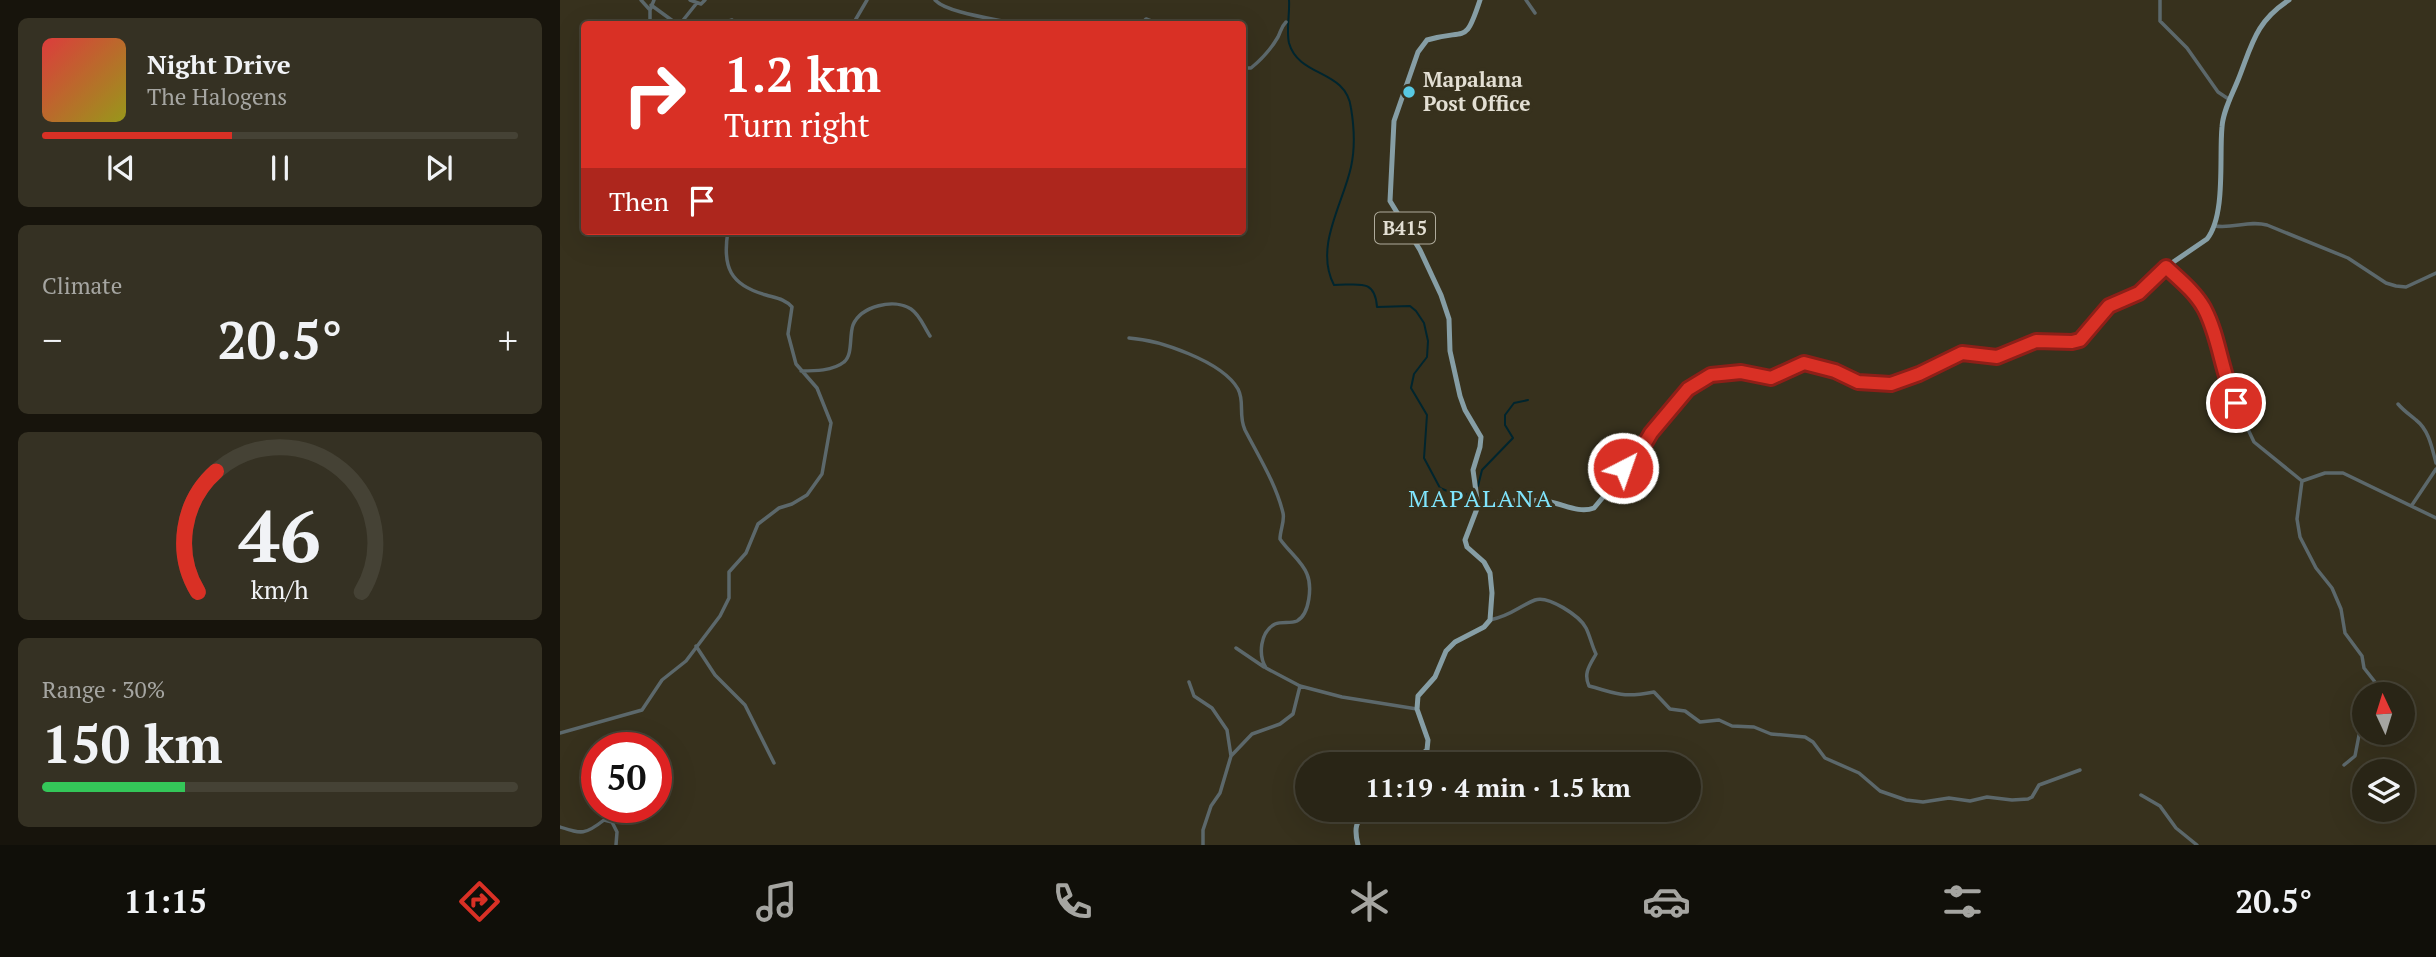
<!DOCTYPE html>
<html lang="en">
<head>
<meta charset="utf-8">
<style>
	:root { --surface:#292516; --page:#353123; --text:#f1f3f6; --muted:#a5a5a1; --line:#454235; --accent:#d93025 }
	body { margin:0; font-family:"PT Serif",serif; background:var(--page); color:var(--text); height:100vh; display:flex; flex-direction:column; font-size:26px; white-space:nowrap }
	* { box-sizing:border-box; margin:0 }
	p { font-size:23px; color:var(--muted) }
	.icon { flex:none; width:38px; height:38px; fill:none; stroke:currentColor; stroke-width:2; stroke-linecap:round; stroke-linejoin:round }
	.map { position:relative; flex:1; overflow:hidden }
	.drawer { display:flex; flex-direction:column; gap:18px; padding:18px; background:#17140c; width:560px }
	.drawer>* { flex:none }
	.top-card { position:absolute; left:21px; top:21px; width:665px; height:214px; border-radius:7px; box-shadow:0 7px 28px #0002,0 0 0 2px var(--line); background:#d93025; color:#fff; overflow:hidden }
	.needle { width:46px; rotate:356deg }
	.buttons { position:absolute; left:1792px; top:682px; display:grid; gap:14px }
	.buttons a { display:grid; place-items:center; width:63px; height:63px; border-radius:50%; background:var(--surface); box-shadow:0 7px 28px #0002,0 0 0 2px var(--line); font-size:35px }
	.speed { position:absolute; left:21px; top:732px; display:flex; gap:14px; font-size:35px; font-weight:700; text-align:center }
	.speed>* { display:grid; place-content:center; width:91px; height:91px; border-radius:50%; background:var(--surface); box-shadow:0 7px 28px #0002,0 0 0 2px var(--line); line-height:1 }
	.speed .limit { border:10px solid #d22; background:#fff; color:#111 }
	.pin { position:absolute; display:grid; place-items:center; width:60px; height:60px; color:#fff; margin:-30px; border:4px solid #fff; border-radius:50%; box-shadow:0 2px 7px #0007 }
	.me { position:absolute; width:77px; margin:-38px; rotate:41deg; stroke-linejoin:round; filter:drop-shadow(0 0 5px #0008) }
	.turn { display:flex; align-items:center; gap:24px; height:147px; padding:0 28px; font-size:32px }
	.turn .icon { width:91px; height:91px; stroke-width:2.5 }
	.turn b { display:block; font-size:49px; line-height:60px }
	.then { display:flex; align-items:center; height:66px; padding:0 28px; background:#0003; gap:14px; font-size:26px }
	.big { font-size:52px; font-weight:600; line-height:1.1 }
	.drawer .widget { flex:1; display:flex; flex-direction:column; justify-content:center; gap:10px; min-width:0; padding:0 24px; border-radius:10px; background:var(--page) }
	.drawer .dial { align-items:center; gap:0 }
	.dial svg { height:182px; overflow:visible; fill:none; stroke:var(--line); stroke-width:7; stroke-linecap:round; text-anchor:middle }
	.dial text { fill:var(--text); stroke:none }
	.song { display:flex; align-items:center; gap:21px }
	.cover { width:84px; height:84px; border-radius:10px; background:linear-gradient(135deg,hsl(0 70% 55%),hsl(60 70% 35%)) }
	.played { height:7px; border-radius:4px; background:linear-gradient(90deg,var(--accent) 40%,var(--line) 40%) }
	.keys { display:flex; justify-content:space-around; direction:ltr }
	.heat { display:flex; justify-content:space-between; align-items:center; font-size:38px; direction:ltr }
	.charge { height:10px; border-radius:5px; background:linear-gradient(90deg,#34c759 30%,var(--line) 0) }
	.trip { position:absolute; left:735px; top:752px; width:406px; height:70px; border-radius:35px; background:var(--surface); box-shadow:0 7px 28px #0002,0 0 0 2px var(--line); font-weight:600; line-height:70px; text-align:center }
	.tab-bar { display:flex; height:112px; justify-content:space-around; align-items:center; background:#100f09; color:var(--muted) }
	.tab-bar .icon { width:49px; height:49px }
	.tab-bar .active { color:var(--accent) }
	.tab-bar b { font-size:32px; color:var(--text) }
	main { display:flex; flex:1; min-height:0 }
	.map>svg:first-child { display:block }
</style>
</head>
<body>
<main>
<section class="drawer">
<div class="widget">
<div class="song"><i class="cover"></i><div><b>Night Drive</b><p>The Halogens</p></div></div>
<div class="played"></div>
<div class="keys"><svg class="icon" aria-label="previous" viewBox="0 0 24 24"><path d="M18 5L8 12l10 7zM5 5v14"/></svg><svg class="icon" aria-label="pause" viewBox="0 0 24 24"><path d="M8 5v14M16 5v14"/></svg><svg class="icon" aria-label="next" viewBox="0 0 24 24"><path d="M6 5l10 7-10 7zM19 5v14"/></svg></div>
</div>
<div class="widget"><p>Climate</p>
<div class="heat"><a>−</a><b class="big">20.5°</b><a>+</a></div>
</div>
<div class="widget dial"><svg viewBox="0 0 100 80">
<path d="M14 69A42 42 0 1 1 86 69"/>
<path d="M14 69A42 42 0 0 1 22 16" stroke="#d93025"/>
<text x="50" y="56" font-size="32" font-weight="700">46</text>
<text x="50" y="72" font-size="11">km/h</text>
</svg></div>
<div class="widget"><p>Range · 30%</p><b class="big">150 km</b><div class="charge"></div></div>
</section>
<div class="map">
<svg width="1876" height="845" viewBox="0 0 1876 845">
	<rect width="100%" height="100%" fill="#37311d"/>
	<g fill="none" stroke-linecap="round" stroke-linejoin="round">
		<path stroke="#00252e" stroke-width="2" d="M729,0c1,13 -3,30 0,43 10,35 57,26 62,65 3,18 4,41 0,59 -8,37 -37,80 -17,118 24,0 41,-7 43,22l33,-1 6,5 8,12 4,18 -1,16 -13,17 -3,14 16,27 -3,43 16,30 22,9 13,-7
			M918,486l4,-16 31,-32 -8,-13v-10l9,-12 14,-3"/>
		<path stroke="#5c686b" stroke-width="3.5" d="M81,0l9,10
			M130,0l11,4 4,-4
			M375,0c12,13 61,19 81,24
			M966,0l9,13
			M1600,0v21l27,27 31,44 12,8
			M91,5l26,19
			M90,24v-14l4,-10
			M120,24l16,-20
			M159,24l13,-4
			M293,24l14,-24
			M581,24l5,-5 13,5
			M682,68h9c11,-9 20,-19 27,-31 3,-6 3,-10 8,-15
			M1655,226c18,3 34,-6 52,-1l81,33 38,25 10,3 10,1 30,-14
			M1606,267l27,26 11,16 16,41 6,33 28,59 48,39 -5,38 3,18 16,31 16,20 9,21 4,24 17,23 2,12 11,14 2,13
			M569,338c30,2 93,23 109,51 7,13 0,26 7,41 14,27 31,54 38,83 2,8 -3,17 -3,26 8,12 22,22 27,35 5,12 3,40 -10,47 -7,3 -15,0 -22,3 -15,8 -17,31 -9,44l34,18 42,11 75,12
			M241,371c13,0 32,0 43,-9 9,-7 5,-26 9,-37 8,-19 41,-27 58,-16 9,6 13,18 19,27
			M1838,404c6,7 11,10 18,16 13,10 16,28 20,43
			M1742,481l23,-8h18l93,45
			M1852,505l24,-36
			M930,620c23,-5 27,-13 45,-20 13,-5 45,16 51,28 4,8 6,18 10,26 -6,11 -13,19 -7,32 30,8 33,12 65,6l16,17 15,2 15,11 19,-2 13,6 22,1 17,7 34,3 8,5 12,16 34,15 21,18 26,9 17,2 26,-4 21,3 17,-4 25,3 16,-1 4,-2 7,-12 41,-15
			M136,646l19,29 30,30 29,58
			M676,648l28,19
			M629,682l5,14 18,12 15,22 4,26
			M0,733l82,-23 20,-30 24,-19 34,-45 9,-18v-26l17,-19 12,-29 21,-16 13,-4 15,-9 15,-21 9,-51 -14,-35 -21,-24 -8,-30 4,-27c-7,-8 -16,-9 -26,-12 -36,-10 -44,-28 -38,-64
			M1784,765l11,-9 5,-26 4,-3
			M1581,795l19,11 16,22 21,17
			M0,827c22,7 25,8 44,-7l8,2 5,10 -1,13
			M643,845v-15l8,-24 9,-13 11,-37 21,-22 28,-10 13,-10 7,-28"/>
		<path stroke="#869ea5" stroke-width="5" d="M918,506c24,-6 43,-7 67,-5 17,2 33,13 49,7l15,-18 8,-16 23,-22 11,-19 37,-44 23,-14 30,-3 30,6 33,-15 31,8 23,11 33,2 28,-10 43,-21 36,4 38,-16 36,1 7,-2 30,-34 30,-12 27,-27 41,-28c19,-24 12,-82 15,-112 1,-16 10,-32 16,-47 14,-35 17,-58 51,-80
			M831,765c11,-9 25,-4 36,-15l1,-10 -11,-31 1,-13 17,-19 11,-26 9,-9 29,-15 6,-7 2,-27 -2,-20 -6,-11 -17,-15 -2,-7 13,-34 -5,-36 7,-23 1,-10 -16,-27 -5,-14 -10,-45 -1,-32 -8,-24 -21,-45 -30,-49 4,-80 24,-69 9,-12c40,-12 38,6 53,-40
			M798,845c-4,-16 -3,-24 10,-35"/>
	</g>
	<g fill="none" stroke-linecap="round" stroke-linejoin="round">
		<defs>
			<path id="route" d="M1063,468l17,-16 11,-19 37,-44 23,-14 30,-3 30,6 33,-15 31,8 23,11 33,2 28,-10 43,-21 35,4 39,-16 36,1 8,-2 29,-34 30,-13 27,-26c14,13 29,25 38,41 16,30 17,65 32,95"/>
		</defs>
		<use href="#route" stroke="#8d1f18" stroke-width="18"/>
		<use href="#route" stroke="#d93025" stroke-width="12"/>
	</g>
	<circle fill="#58c9e3" stroke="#37311d" stroke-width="2.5" cx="849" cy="92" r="7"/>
	<g text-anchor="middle" stroke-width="7" stroke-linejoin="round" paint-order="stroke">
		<rect fill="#37311d" stroke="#afab9c" stroke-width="2" x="815" y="212.5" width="60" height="31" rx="5"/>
		<g font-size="19" font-weight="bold" fill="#e3dfd3">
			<text x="845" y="235">B415</text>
		</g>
		<g font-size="21" font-weight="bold" fill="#e3dfd3" stroke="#37311d" text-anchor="start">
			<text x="863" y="87">Mapalana<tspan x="863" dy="24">Post Office</tspan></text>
		</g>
		<g font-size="24" letter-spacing="2" fill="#80e5fd" stroke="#37311d">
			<text x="921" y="507">MAPALANA</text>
		</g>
	</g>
</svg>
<div class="buttons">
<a><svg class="needle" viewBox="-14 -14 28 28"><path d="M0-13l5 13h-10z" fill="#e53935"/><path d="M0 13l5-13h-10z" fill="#a5a5a1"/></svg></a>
<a><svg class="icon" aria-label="layers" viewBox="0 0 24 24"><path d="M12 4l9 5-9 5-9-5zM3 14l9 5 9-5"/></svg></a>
</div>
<div class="speed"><div class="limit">50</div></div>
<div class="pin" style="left:1676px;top:403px;background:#d93025"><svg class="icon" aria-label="arrive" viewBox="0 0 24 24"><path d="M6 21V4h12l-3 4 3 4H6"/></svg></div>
<svg class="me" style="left:1063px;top:468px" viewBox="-20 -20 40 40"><circle r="17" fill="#d93025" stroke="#fff" stroke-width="3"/><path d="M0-11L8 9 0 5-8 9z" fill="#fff"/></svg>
<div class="trip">11:19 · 4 min · 1.5 km</div>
<div class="top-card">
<div class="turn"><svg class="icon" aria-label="right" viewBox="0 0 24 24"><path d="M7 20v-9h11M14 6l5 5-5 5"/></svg><div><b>1.2 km</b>Turn right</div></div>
<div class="then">Then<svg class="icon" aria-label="arrive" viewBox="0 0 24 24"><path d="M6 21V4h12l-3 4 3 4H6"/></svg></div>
</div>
</div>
</main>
<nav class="tab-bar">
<b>11:15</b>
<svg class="icon active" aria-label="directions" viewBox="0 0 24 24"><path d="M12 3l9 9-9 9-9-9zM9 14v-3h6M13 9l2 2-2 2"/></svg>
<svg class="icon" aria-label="music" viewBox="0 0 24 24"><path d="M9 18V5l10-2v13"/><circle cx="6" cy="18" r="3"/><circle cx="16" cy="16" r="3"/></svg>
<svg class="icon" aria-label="phone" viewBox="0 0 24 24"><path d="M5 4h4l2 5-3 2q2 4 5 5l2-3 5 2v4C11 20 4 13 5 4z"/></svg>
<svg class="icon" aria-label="climate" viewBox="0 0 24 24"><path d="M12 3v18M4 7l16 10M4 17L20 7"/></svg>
<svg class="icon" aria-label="car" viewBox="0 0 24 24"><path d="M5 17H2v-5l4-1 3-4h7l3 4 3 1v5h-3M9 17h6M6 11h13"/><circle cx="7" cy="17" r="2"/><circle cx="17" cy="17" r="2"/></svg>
<svg class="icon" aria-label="filters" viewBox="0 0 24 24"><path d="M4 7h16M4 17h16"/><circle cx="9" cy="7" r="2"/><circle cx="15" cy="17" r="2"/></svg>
<b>20.5°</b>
</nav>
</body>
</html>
